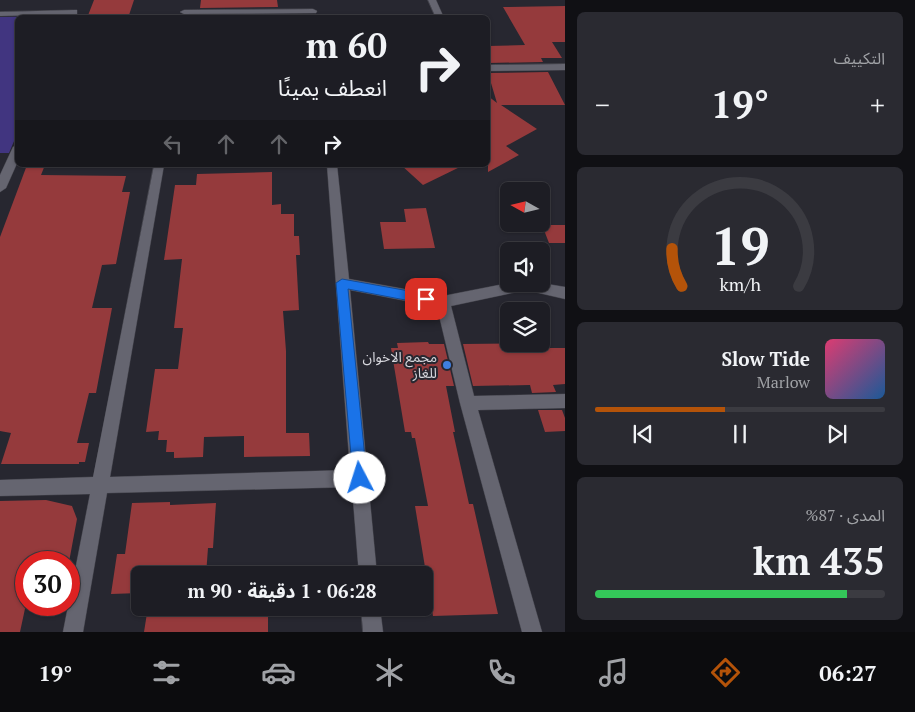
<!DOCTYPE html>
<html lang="ar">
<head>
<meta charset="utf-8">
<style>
	:root { --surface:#1d1d24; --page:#2a2a31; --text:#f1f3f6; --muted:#a0a2a6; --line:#3b3b41; --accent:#b45309 }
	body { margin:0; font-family:"PT Serif","Noto Sans Arabic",serif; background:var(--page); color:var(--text); direction:rtl; height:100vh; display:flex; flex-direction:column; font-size:19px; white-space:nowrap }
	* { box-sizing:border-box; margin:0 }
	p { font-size:16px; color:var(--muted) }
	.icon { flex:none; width:28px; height:28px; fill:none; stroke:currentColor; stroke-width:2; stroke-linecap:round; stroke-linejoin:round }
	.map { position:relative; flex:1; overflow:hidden; direction:ltr }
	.panel { display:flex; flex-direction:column; gap:12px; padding:12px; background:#101014; width:350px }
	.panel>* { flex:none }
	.banner { position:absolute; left:15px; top:15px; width:475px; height:152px; border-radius:8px; box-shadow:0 1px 4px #0004,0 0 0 1px var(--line); direction:rtl; background:#1d1d24; color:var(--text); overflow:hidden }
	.needle { width:32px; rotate:278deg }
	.fabs { position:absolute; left:500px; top:182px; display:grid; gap:10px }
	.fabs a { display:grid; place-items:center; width:50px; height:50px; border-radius:8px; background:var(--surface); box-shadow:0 1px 4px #0004,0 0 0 1px var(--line); font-size:25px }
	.speed { position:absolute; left:15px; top:551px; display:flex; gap:10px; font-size:25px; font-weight:700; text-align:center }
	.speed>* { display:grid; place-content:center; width:65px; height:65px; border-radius:50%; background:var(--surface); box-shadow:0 1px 4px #0004,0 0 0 1px var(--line); line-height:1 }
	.speed .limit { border:8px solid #d22; background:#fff; color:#111 }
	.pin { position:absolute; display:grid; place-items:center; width:42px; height:42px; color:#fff; margin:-21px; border-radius:10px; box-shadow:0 2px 8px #0006 }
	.me { position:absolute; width:55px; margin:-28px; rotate:355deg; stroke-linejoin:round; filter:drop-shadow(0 0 4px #0008) }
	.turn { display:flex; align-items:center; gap:18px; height:105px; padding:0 20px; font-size:22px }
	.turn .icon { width:65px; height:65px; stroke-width:2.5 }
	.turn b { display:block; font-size:35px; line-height:42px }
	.lanes { display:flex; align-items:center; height:48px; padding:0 20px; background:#0003; justify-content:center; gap:25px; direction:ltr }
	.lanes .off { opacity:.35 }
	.big { font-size:38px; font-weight:700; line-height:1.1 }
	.panel .tile { flex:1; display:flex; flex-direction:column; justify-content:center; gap:8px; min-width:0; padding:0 18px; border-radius:8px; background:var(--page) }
	.panel .dial { align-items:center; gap:0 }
	.dial svg { height:130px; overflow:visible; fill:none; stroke:var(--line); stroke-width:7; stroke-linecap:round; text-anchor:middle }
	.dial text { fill:var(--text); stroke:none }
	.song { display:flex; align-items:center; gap:15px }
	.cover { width:60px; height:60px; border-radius:8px; background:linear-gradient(135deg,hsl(340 70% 55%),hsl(210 70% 35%)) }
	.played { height:5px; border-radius:2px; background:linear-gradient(90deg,var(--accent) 45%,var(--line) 45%) }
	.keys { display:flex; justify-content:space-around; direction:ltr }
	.heat { display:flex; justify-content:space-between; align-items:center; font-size:28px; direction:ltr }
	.charge { height:8px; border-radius:4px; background:linear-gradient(90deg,#34c759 87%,var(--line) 0) }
	.trip { position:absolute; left:131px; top:566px; width:302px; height:50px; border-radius:8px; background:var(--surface); box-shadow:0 1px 4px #0004,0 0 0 1px var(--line); font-weight:700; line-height:50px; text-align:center; direction:rtl }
	.dock { display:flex; height:80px; justify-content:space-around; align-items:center; background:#0c0c0e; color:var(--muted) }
	.dock .icon { width:35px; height:35px }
	.dock .active { color:var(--accent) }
	.dock b { font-size:22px; color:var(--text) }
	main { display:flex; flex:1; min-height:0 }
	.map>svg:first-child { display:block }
</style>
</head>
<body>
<main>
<section class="panel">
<div class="tile"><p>التكييف</p>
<div class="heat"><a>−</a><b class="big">19°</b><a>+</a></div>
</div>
<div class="tile dial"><svg viewBox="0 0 100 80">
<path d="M14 69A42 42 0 1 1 86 69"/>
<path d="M14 69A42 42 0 0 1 8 46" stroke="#b45309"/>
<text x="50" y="56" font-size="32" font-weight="700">19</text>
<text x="50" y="72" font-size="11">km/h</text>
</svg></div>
<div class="tile">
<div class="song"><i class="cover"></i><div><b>Slow Tide</b><p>Marlow</p></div></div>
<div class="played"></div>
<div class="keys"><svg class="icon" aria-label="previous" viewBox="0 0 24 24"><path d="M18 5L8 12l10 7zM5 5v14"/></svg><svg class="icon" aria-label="pause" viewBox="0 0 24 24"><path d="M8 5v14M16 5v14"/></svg><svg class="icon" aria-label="next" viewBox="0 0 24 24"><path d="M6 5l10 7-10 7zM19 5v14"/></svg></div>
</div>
<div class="tile"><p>المدى · 87%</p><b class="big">435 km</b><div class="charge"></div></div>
</section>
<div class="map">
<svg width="565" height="632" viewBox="0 0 565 632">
	<rect width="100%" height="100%" fill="#272730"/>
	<path fill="#413580" d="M67,16v2h-49l-1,116 -8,19h-9v-136z"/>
	<path fill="#953a3c" d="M94,0h40l-6,18h-41z
		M201,0h76l1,7 -78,1z
		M565,6v36h-13l10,16h-21l2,4 -55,1v-17l37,-1 -22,-38z
		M278,15v3h-79v-2z
		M548,72l17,33h-64l36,24 -31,17 13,9 -31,17v-76l9,7 -9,-30z
		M27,165h18l-4,10 85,1 -4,16h8l-14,72 -14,1 -10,43h20l-16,85h-7l-12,50h12l-4,19h-6v2h-78l10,-31 -11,-2v-194z
		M401,165h63l-41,20z
		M272,172v33l9,-1v10h13v22h5l1,19h-4l3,55 -16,1 3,40v82h23l1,23 -66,1v-21l-40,1 -1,20 -29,1v-6h-8l1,-12h-9l1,-9 -13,1 9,-63h23l5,-41h-9l8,-69 -18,1 11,-75h21l1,-11z
		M426,208l9,40 -51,1 -4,-27h26l-2,-13z
		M542,225h23v18h-16z
		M428,342l1,2h15l10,42h-8l9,46h-2l16,72h4l25,110 -65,2 -18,-110h13l-13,-68h-3l-1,-6h-6l-14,-84h7l-1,-5z
		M541,343h5l2,5h17v36l-12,1 3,7 -24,1 -2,-8 -57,1 -10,-42z
		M538,410h24l3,8v13l-20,1z
		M46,500l26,6 5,13 -8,43h-43v42l-6,28h-20v-131z
		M170,502v3l46,-2 -3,45h-5l-2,27h-66v18l-29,1 6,-40h8l7,-51z
		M179,608h89v24h-124l3,-19h33z"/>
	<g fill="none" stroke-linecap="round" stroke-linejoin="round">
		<defs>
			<path id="minor" d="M428,0h8l8,18h-8z
				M313,9l4,2 -1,2 -132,1 -4,-2 4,-2z
				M74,10h3v4l-77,2v-4z
				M565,64v6l-77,1v-6z
				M18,144v17l-12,27 -6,4v-17l13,-28z
				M154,165h10l-54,312 240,-7 -23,-305h10l12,114 94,17 66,-13h32l24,4v12l-39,-9 -75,16 23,90 91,-2v14l-87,2 64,222h-20l-62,-229 -23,-96 -87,-17 27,285h-18l-7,-88 -245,6 -24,139h-20l27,-138 -90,2v-16l93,-3z
				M361,608h19l3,24h-20z"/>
		</defs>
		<use href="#minor" stroke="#43434b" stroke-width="1"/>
		<use href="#minor" fill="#656570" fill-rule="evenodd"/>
	</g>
	<path fill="#1a73e8" stroke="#114b97" d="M342,279l84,15 6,5 -6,5 -78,-15 19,189 -2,5 -5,2 -5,-2 -2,-5 -17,-195z"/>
	<circle fill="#3f7fe0" stroke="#272730" stroke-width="2" cx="447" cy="365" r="5"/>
	<g text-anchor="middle" stroke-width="4" stroke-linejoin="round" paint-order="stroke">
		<g font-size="14" fill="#d6d6dc" stroke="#272730" text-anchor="end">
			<text x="437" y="362">مجمع الاخوان<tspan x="437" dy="16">للغاز</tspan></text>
		</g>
	</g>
</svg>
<div class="fabs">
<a><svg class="needle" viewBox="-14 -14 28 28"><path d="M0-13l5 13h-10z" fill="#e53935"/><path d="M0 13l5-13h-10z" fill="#a0a2a6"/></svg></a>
<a><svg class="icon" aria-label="sound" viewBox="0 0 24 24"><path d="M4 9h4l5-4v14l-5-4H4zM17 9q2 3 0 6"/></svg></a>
<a><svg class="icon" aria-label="layers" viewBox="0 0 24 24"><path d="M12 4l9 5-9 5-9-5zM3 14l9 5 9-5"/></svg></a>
</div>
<div class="speed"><div class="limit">30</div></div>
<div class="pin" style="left:426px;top:299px;background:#d93025"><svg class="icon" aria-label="arrive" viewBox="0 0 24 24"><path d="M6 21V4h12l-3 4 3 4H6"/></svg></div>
<svg class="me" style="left:360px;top:478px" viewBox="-20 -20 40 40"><circle r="19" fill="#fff"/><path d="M0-13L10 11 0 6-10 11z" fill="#1a73e8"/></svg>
<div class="trip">06:28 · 1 دقيقة · 90 m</div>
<div class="banner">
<div class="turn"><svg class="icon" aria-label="right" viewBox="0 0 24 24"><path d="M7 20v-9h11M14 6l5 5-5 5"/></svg><div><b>60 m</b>انعطف يمينًا</div></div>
<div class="lanes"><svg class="icon off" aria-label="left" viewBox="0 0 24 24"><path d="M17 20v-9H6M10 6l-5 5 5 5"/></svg><svg class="icon off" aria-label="ahead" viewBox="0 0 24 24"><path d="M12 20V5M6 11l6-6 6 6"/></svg><svg class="icon off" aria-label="ahead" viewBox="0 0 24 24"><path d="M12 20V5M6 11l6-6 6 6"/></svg><svg class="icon" aria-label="right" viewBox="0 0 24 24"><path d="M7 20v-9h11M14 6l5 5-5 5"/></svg></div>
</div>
</div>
</main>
<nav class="dock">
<b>06:27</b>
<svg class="icon active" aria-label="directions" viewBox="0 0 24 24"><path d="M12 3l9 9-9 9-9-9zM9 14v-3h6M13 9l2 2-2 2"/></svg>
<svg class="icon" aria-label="music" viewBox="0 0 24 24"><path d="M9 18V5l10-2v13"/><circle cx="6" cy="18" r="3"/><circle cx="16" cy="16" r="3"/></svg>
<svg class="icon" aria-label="phone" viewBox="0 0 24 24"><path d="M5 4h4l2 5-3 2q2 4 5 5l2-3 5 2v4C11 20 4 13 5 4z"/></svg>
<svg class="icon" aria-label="climate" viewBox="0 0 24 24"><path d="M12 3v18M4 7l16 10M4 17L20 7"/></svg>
<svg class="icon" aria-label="car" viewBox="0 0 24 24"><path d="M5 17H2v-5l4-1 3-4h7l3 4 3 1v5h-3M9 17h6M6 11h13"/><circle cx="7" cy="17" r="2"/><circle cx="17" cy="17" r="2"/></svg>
<svg class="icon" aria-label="filters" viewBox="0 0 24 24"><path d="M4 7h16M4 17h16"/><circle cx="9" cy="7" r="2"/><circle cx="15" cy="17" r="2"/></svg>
<b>19°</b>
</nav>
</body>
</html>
